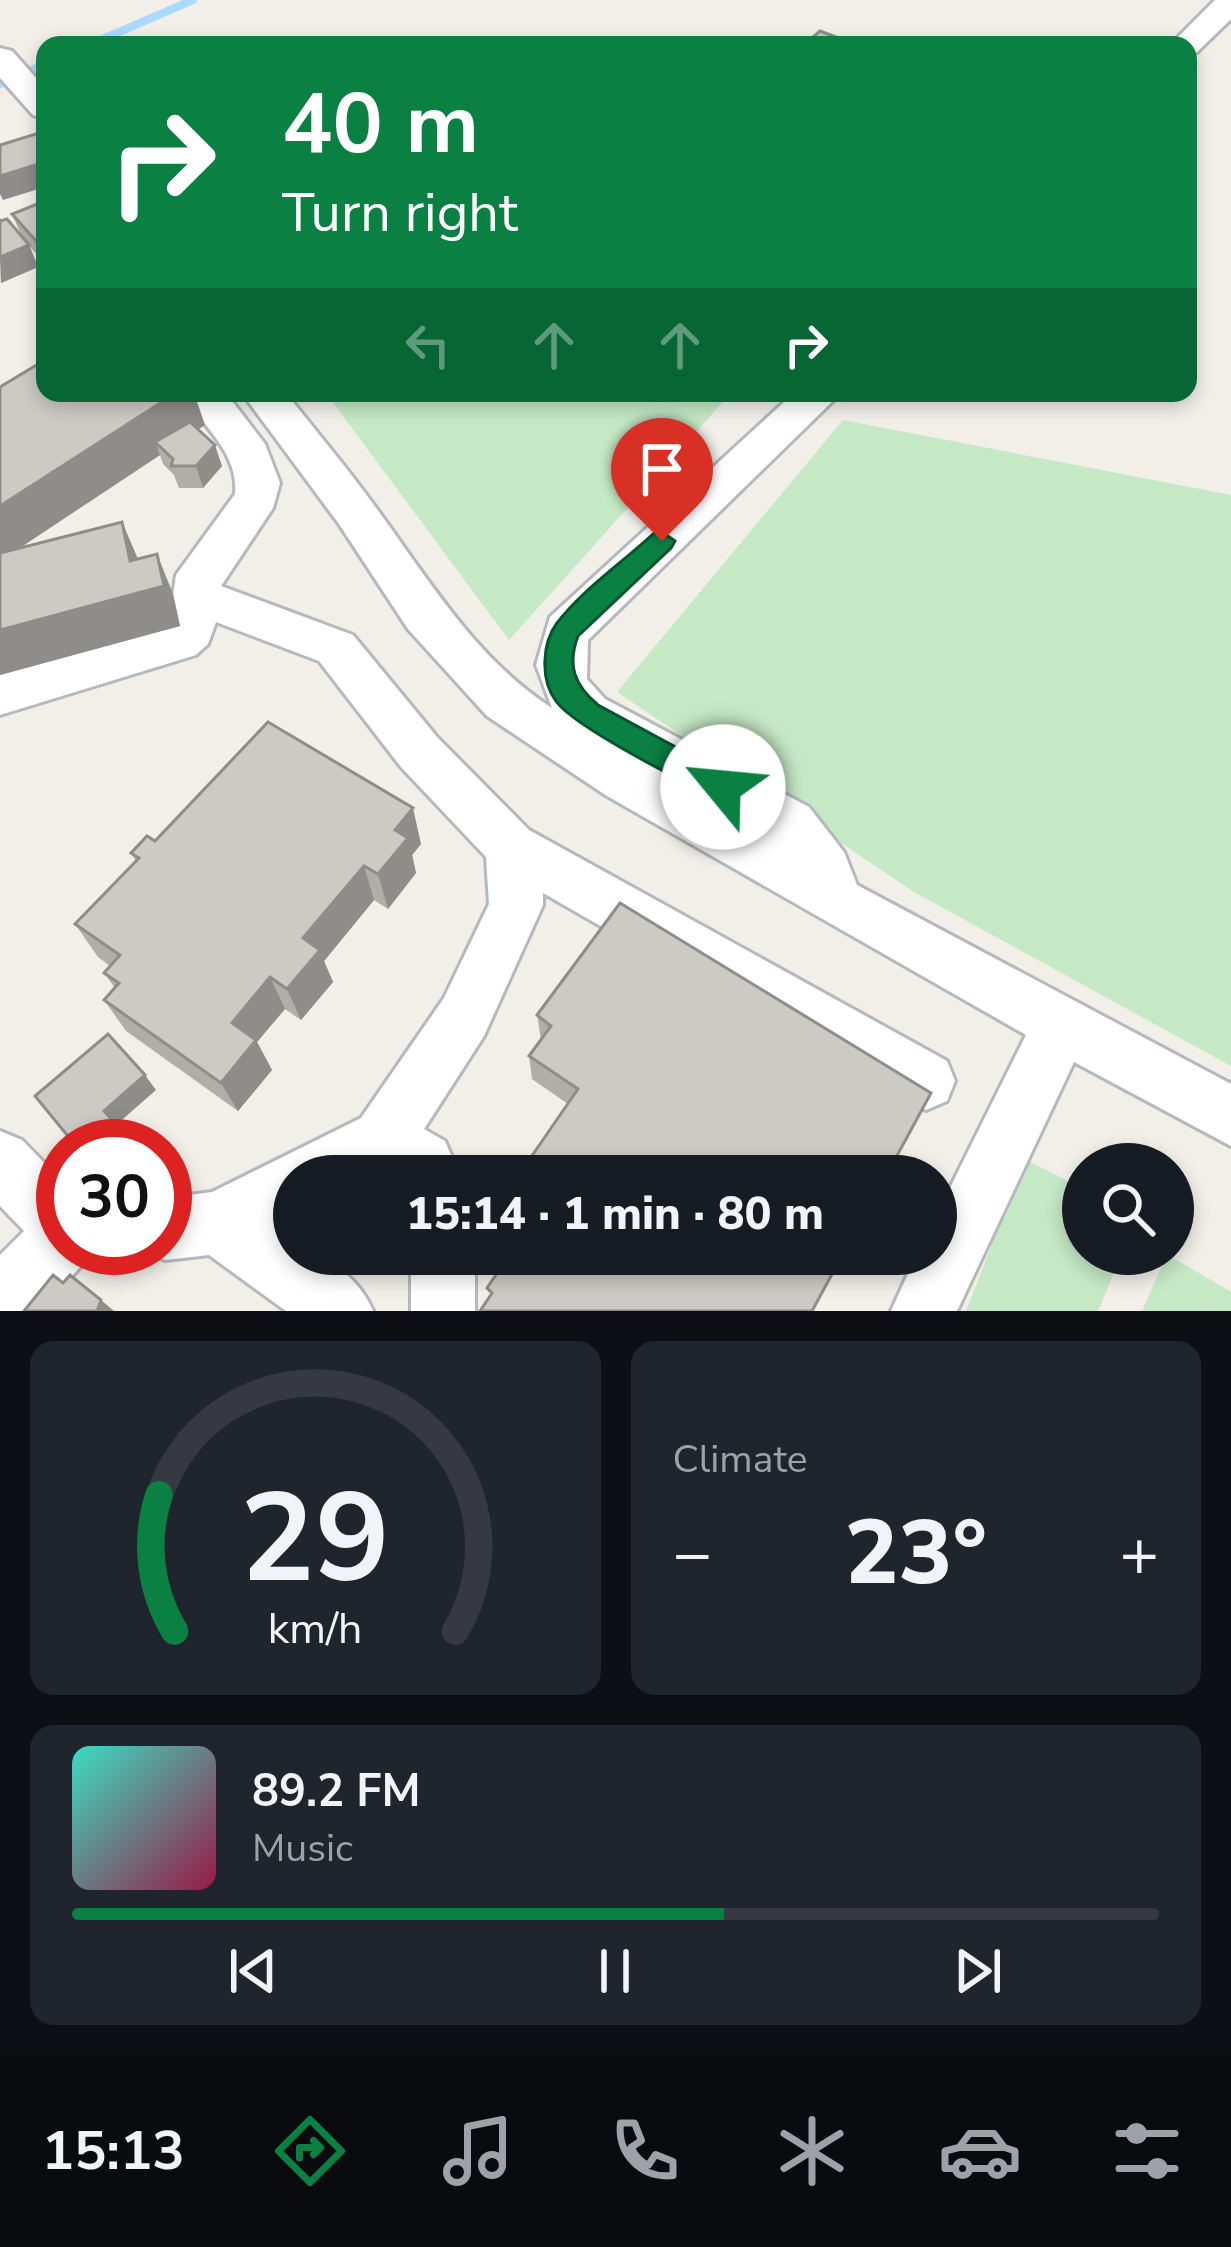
<!DOCTYPE html>
<html lang="en">
<head>
<meta charset="utf-8">
<style>
	:root { --surface:#171b24; --page:#20242c; --text:#f1f3f6; --muted:#9ea1a6; --line:#363941; --accent:#0b8043 }
	body { margin:0; font-family:"Nunito Sans",sans-serif; background:var(--page); color:var(--text); height:100vh; display:flex; flex-direction:column; font-size:45px; white-space:nowrap }
	* { box-sizing:border-box; margin:0 }
	p { font-size:39px; color:var(--muted) }
	.icon { flex:none; width:66px; height:66px; fill:none; stroke:currentColor; stroke-width:2; stroke-linecap:round; stroke-linejoin:round }
	.map { position:relative; height:1311px; overflow:hidden }
	.drawer { display:flex; flex-direction:column; gap:30px; padding:30px; background:#0d0f14; flex:1 }
	.drawer>* { flex:none }
	.guide { position:absolute; left:36px; top:36px; width:1161px; height:366px; border-radius:24px; box-shadow:0 6px 18px #0003; background:#0b8043; color:#fff; overflow:hidden }
	.controls { position:absolute; left:1062px; top:1143px; display:grid; gap:24px }
	.controls a { display:grid; place-items:center; width:132px; height:132px; border-radius:50%; background:var(--surface); box-shadow:0 6px 18px #0003; font-size:60px }
	.speed { position:absolute; left:36px; top:1119px; display:flex; gap:24px; font-size:60px; font-weight:700; text-align:center }
	.speed>* { display:grid; place-content:center; width:156px; height:156px; border-radius:50%; background:var(--surface); box-shadow:0 6px 18px #0003; line-height:1 }
	.speed .limit { border:18px solid #d22; background:#fff; color:#111 }
	.pin { position:absolute; display:grid; place-items:center; width:102px; height:102px; color:#fff; margin:-123px -51px; border-radius:50% 50% 50% 0; rotate:-45deg; box-shadow:0 0 12px #0007 }
	.pin .icon { rotate:45deg }
	.me { position:absolute; width:132px; margin:-66px; rotate:298deg; stroke-linejoin:round; filter:drop-shadow(0 0 9px #0008) }
	.turn { display:flex; align-items:center; gap:42px; height:252px; padding:0 48px; font-size:54px }
	.turn .icon { width:156px; height:156px; stroke-width:2.5 }
	.turn b { display:block; font-size:84px; line-height:102px }
	.lanes { display:flex; align-items:center; height:114px; padding:0 48px; background:#0003; justify-content:center; gap:60px; direction:ltr }
	.lanes .off { opacity:.35 }
	.big { font-size:90px; font-weight:800; line-height:1.1 }
	.drawer .tile { flex:1; display:flex; flex-direction:column; justify-content:center; gap:18px; min-width:0; padding:0 42px; border-radius:24px; background:var(--page) }
	.drawer .dial { align-items:center; gap:0 }
	.dial svg { height:312px; overflow:visible; fill:none; stroke:var(--line); stroke-width:7; stroke-linecap:round; text-anchor:middle }
	.dial text { fill:var(--text); stroke:none }
	.song { display:flex; align-items:center; gap:36px }
	.cover { width:144px; height:144px; border-radius:18px; background:linear-gradient(135deg,hsl(170 70% 55%),hsl(340 70% 35%)) }
	.played { height:12px; border-radius:6px; background:linear-gradient(90deg,var(--accent) 60%,var(--line) 60%) }
	.keys { display:flex; justify-content:space-around; direction:ltr }
	.heat { display:flex; justify-content:space-between; align-items:center; font-size:66px; direction:ltr }
	.drawer .tiles { flex:1; display:grid; gap:30px; grid-template-columns:1fr 1fr }
	.tile:last-child { grid-column:span 2 }
	.trip { position:absolute; left:273px; top:1155px; width:684px; height:120px; border-radius:60px; background:var(--surface); box-shadow:0 6px 18px #0003; font-weight:800; line-height:120px; text-align:center }
	.menu { display:flex; height:192px; justify-content:space-around; align-items:center; background:#090b0e; color:var(--muted) }
	.menu .icon { width:84px; height:84px }
	.menu .on { color:var(--accent) }
	.menu b { font-size:54px; color:var(--text) }
	.map>svg:first-child { display:block }
</style>
</head>
<body>
<div class="map">
<svg width="1231" height="1311" viewBox="0 0 1231 1311">
	<rect width="100%" height="100%" fill="#f1efe8"/>
	<path fill="#c5e8c5" d="M326,393h405l-222,247z
		M843,420l388,75v571l-317,-174 -297,-200z
		M1025,1159l58,30v65h39l-24,57h-132z
		M1167,1254l64,38v19h-89z"/>
	<g fill="none" stroke-linecap="round" stroke-linejoin="round">
		<path stroke="#aadaff" stroke-width="8" d="M89,45l104,-45
			M0,84l45,-20"/>
		<defs>
			<path id="minor" d="M1215,0h16v19l-34,33 -9,2v-9h-18z
				M0,48l12,3 33,37v30l-12,-3 -33,-37z
				M182,393h44l39,51 15,39 -7,25 -52,78 132,49 84,102 92,93 418,231 8,20 -8,20 -21,9 -21,-9 -362,-208v12l-59,131 -60,93 21,12 15,35h-73l-7,-4 -86,4v41l-18,9 18,13v15c35,0 66,26 79,57h-87l-77,-56 -44,5 -22,-9 22,-3v-50l47,-6 149,-74 83,-120 45,-94 -3,-47 -85,-90 -82,-106 -103,-39 -8,22 -12,11 -196,60v-40l169,-52 7,-48 59,-81c4,-42 -33,-68 -53,-101z
				M242,393h44c28,36 58,71 85,108 55,74 102,156 181,207l-16,-43 14,-48 244,-224h47l-253,247 -1,39 18,20 204,108 35,45 13,33 374,199v62l-157,-84 -117,249h-66l26,-57h19v-38l90,-181 -419,-239 -120,-80 -79,-87 -69,-105z
				M0,1131l22,9 41,42v66h29c-10,24 -38,43 -56,63h-36v-56l24,-24 -24,-25z
				M411,1254h64v57h-64z"/>
		</defs>
		<use href="#minor" stroke="#b5b8bc" stroke-width="6"/>
		<use href="#minor" fill="#fff" fill-rule="evenodd"/>
	</g>
	<path fill="#afaea9" d="M45,201v69l-4,-11 -11,-12 8,20 -37,16 -1,-65 21,17 -9,-21z
		M0,387l205,38 -7,4 24,37 -19,22h-24l-5,-13 -11,-11 -3,-9 -139,92 101,-25 16,37 35,35 7,32 -180,49z
		M155,841l266,3 -9,11 4,18 -28,36 -14,-9 -50,61 9,21 -32,38 -16,-11 -28,33 15,28 -34,41 -112,-80 -22,-31 11,-12 -11,-15 6,-7 -12,-9 -23,-33 61,-63 -5,-8z
		M537,1015l394,78 -363,11 -36,-25 -3,-23 12,-16z"/>
	<path fill="#8f8d8a" d="M45,162v25l-42,13 -3,-6v-18z
		M45,237v18l-5,-3 -4,-11z
		M29,245l9,22 -37,16 -1,-26z
		M176,393h18l11,32 -40,26 -10,-9 5,13 -160,106v-55z
		M215,445l7,21 -19,22 -7,-22z
		M122,522l17,40 18,-8 16,40 7,32 -180,49v-45l130,-69z
		M413,808l8,36 -9,11 4,18 -28,36 -10,-35 17,-44z
		M364,866l10,34 -50,61 9,21 -32,38 -14,-31 16,-51z
		M270,977l15,32 -28,33 15,28 -34,41 -17,-28 11,-60z
		M145,1075l11,15 -40,35 -12,-14z
		M124,1134l10,12h-24z
		M101,1300l13,11h-17z"/>
	<path fill="#cccac5" stroke="#8f8d8a" stroke-width="3" d="M820,31l37,14h-53z
		M39,133l6,10v19l-45,14v-31z
		M45,201v36l-9,4 -24,-27z
		M7,219l22,26 -29,12v-36z
		M45,360v33h131l-176,113v-119z
		M190,422l25,23 -19,21h-25l2,-7 -18,-17z
		M122,522l8,39 27,-7 7,32 -164,44v-77z
		M268,722l145,86 -18,22 13,8 -30,36 -14,-8 -61,72 17,12 -33,39 -17,-12 -38,46 24,17 -35,43 -117,-83 15,-17 -15,-10 16,-18 -45,-31 64,-66 -8,-5 16,-17 8,5z
		M620,903l311,190 -45,83h-368l60,-87 -49,-33 22,-30 -14,-11z
		M108,1034l37,41 -41,36 20,23 -14,12h-34l-41,-50z
		M510,1254h333l-31,57h-332l12,-18 -5,-5z
		M53,1275l10,8 7,-8 31,25 -4,11h-73z"/>
	<path fill="#0b8043" stroke="#07532c" stroke-width="3" d="M662,532l13,9 -4,7 -93,88c-11,29 -4,49 20,69l135,73 5,9 -5,9 -10,3c-31,-11 -150,-73 -167,-98 -16,-21 -14,-58 1,-78 25,-33 66,-61 96,-89z"/>
</svg>
<div class="controls">
<a><svg class="icon" aria-label="search" viewBox="0 0 24 24"><circle cx="10" cy="10" r="6"/><path d="M15 15l6 6"/></svg></a>
</div>
<div class="speed"><div class="limit">30</div></div>
<div class="pin" style="left:662px;top:541px;background:#d93025"><svg class="icon" aria-label="arrive" viewBox="0 0 24 24"><path d="M6 21V4h12l-3 4 3 4H6"/></svg></div>
<svg class="me" style="left:723px;top:787px" viewBox="-20 -20 40 40"><circle r="19" fill="#fff"/><path d="M0-13L10 11 0 6-10 11z" fill="#0b8043"/></svg>
<div class="trip">15:14 · 1 min · 80 m</div>
<div class="guide">
<div class="turn"><svg class="icon" aria-label="right" viewBox="0 0 24 24"><path d="M7 20v-9h11M14 6l5 5-5 5"/></svg><div><b>40 m</b>Turn right</div></div>
<div class="lanes"><svg class="icon off" aria-label="left" viewBox="0 0 24 24"><path d="M17 20v-9H6M10 6l-5 5 5 5"/></svg><svg class="icon off" aria-label="ahead" viewBox="0 0 24 24"><path d="M12 20V5M6 11l6-6 6 6"/></svg><svg class="icon off" aria-label="ahead" viewBox="0 0 24 24"><path d="M12 20V5M6 11l6-6 6 6"/></svg><svg class="icon" aria-label="right" viewBox="0 0 24 24"><path d="M7 20v-9h11M14 6l5 5-5 5"/></svg></div>
</div>
</div>
<section class="drawer">
<div class="tiles">
<div class="tile dial"><svg viewBox="0 0 100 80">
<path d="M14 69A42 42 0 1 1 86 69"/>
<path d="M14 69A42 42 0 0 1 10 34" stroke="#0b8043"/>
<text x="50" y="56" font-size="32" font-weight="700">29</text>
<text x="50" y="72" font-size="11">km/h</text>
</svg></div>
<div class="tile"><p>Climate</p>
<div class="heat"><a>−</a><b class="big">23°</b><a>+</a></div>
</div>
<div class="tile">
<div class="song"><i class="cover"></i><div><b>89.2 FM</b><p>Music</p></div></div>
<div class="played"></div>
<div class="keys"><svg class="icon" aria-label="previous" viewBox="0 0 24 24"><path d="M18 5L8 12l10 7zM5 5v14"/></svg><svg class="icon" aria-label="pause" viewBox="0 0 24 24"><path d="M8 5v14M16 5v14"/></svg><svg class="icon" aria-label="next" viewBox="0 0 24 24"><path d="M6 5l10 7-10 7zM19 5v14"/></svg></div>
</div>
</div>
</section>
<nav class="menu">
<b>15:13</b>
<svg class="icon on" aria-label="directions" viewBox="0 0 24 24"><path d="M12 3l9 9-9 9-9-9zM9 14v-3h6M13 9l2 2-2 2"/></svg>
<svg class="icon" aria-label="music" viewBox="0 0 24 24"><path d="M9 18V5l10-2v13"/><circle cx="6" cy="18" r="3"/><circle cx="16" cy="16" r="3"/></svg>
<svg class="icon" aria-label="phone" viewBox="0 0 24 24"><path d="M5 4h4l2 5-3 2q2 4 5 5l2-3 5 2v4C11 20 4 13 5 4z"/></svg>
<svg class="icon" aria-label="climate" viewBox="0 0 24 24"><path d="M12 3v18M4 7l16 10M4 17L20 7"/></svg>
<svg class="icon" aria-label="car" viewBox="0 0 24 24"><path d="M5 17H2v-5l4-1 3-4h7l3 4 3 1v5h-3M9 17h6M6 11h13"/><circle cx="7" cy="17" r="2"/><circle cx="17" cy="17" r="2"/></svg>
<svg class="icon" aria-label="filters" viewBox="0 0 24 24"><path d="M4 7h16M4 17h16"/><circle cx="9" cy="7" r="2"/><circle cx="15" cy="17" r="2"/></svg>
</nav>
</body>
</html>
